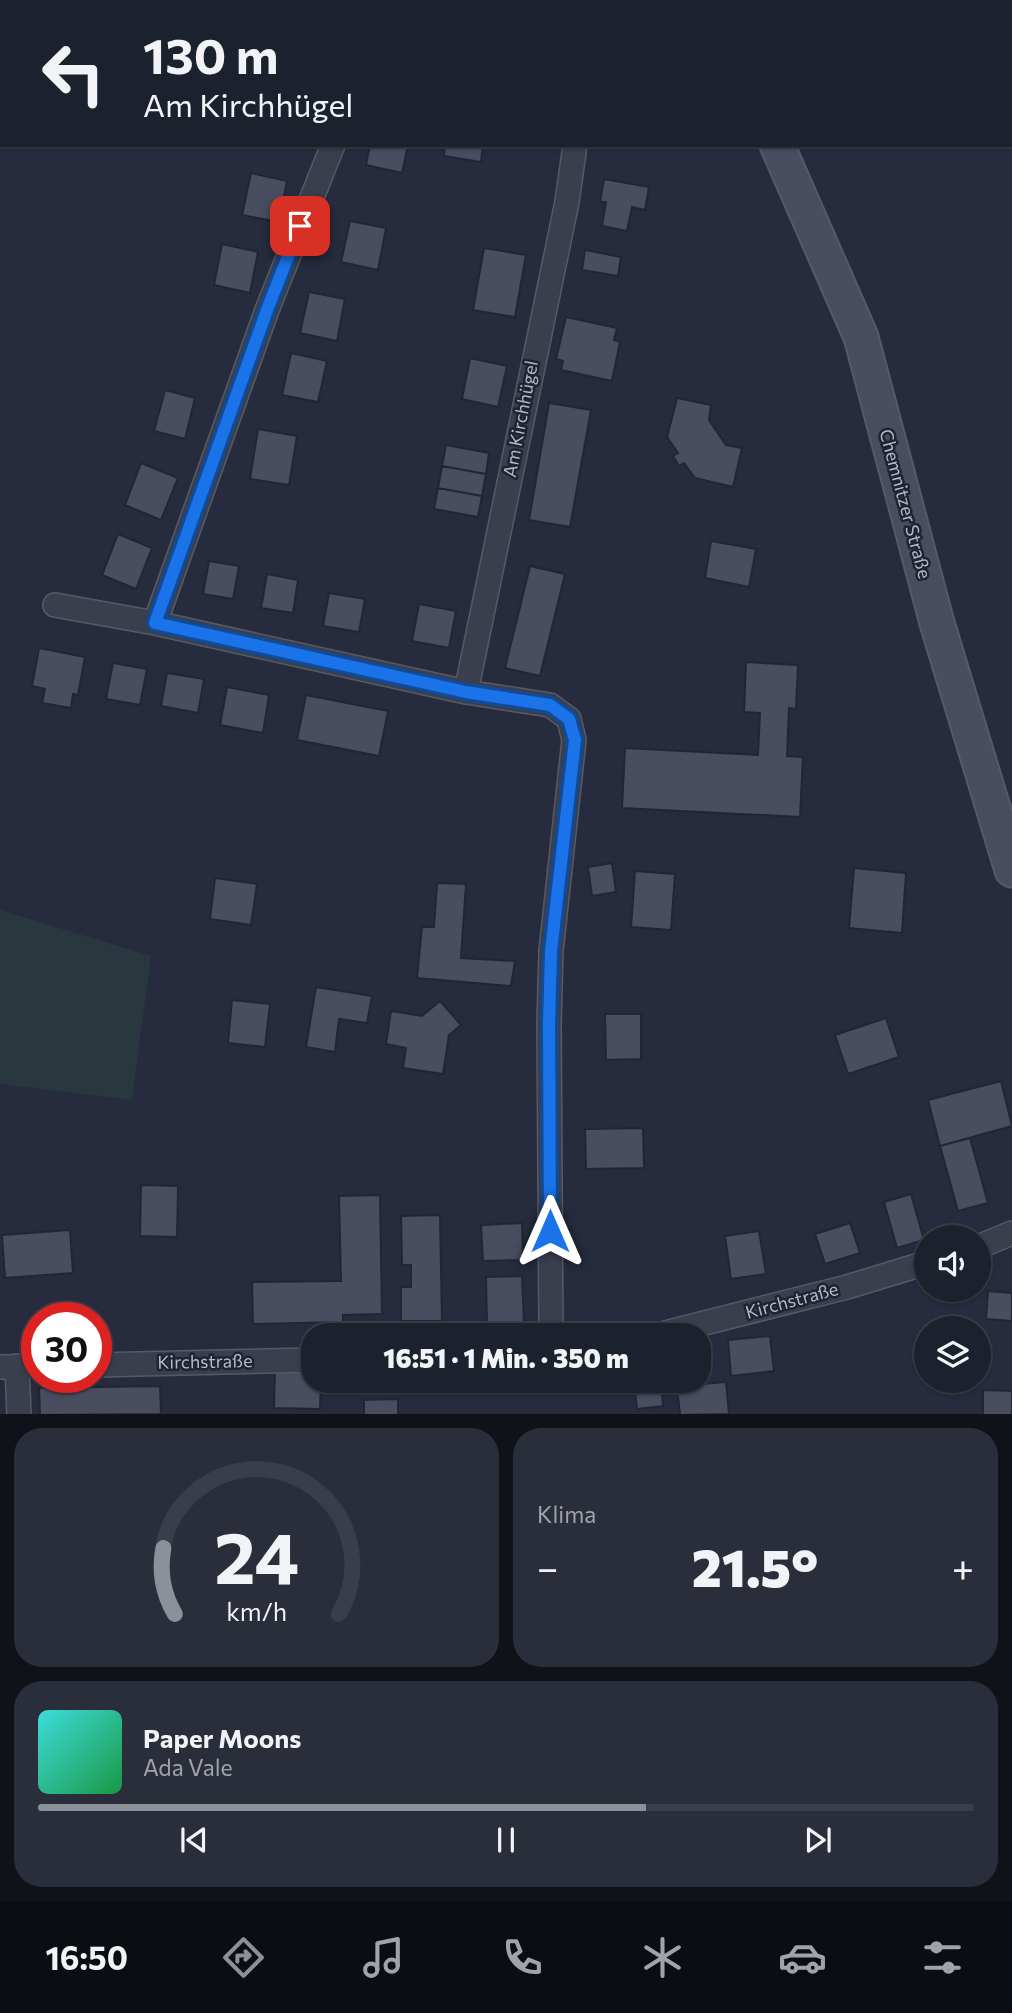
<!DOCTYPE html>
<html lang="de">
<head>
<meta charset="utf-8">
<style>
	:root { --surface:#1c212e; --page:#292e3a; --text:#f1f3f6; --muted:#a0a3aa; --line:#3a3e4a; --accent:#8c9099 }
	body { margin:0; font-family:Commissioner,sans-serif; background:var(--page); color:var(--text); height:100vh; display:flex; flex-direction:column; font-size:26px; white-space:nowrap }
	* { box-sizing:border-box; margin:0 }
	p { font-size:23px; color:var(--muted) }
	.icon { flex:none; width:38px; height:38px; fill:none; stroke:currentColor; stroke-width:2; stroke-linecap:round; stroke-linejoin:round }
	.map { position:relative; height:1414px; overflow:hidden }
	.drawer { display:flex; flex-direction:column; gap:14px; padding:14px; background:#0f1219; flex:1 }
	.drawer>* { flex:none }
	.hud { position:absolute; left:0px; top:0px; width:1013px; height:147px; box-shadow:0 2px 5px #0004,0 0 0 2px var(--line); background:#1c212e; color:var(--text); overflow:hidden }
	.tools { position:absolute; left:914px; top:1225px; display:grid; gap:14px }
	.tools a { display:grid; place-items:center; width:77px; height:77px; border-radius:50%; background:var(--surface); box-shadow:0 2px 5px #0004,0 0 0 2px var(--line); font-size:35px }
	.speed { position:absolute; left:21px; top:1302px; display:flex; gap:14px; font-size:35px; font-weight:700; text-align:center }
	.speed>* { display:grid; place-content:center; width:91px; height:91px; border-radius:50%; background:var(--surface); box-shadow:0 2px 5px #0004,0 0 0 2px var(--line); line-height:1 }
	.speed .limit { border:10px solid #d22; background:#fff; color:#111 }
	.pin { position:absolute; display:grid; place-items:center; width:60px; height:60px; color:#fff; margin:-30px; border-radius:14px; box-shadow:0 4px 10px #0006 }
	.me { position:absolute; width:77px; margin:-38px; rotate:0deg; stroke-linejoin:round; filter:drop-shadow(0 0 5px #0008) }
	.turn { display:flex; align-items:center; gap:24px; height:147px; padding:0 28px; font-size:32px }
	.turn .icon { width:91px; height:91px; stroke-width:2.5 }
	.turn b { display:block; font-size:49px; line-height:60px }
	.big { font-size:52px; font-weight:800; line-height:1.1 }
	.drawer .widget { flex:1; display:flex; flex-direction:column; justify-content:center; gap:10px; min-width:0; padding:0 24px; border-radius:28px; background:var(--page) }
	.drawer .dial { align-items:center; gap:0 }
	.dial svg { height:182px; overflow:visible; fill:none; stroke:var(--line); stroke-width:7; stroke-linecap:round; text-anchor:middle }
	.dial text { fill:var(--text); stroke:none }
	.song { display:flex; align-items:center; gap:21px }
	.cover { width:84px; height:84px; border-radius:10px; background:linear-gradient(135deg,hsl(180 70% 55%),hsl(140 70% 35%)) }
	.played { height:7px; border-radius:4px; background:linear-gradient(90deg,var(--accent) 65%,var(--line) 65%) }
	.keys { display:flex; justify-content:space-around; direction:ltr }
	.heat { display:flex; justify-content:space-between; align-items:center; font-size:38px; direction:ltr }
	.drawer .tiles { flex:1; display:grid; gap:14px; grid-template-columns:1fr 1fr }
	.widget:last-child { grid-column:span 2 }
	.trip { position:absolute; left:301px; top:1323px; width:410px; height:70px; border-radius:28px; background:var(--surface); box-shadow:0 2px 5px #0004,0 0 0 2px var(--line); font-weight:800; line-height:70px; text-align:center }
	.tab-bar { display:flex; height:112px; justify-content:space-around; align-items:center; background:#0b0d12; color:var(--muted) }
	.tab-bar .icon { width:49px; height:49px }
	.tab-bar .selected { color:var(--accent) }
	.tab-bar b { font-size:32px; color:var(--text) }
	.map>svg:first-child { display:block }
</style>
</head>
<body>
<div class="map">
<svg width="1012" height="1415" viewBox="0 0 1012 1415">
	<rect width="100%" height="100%" fill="#262c3d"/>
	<path fill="#28383e" d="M0,910l151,46 -19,144 -132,-16z"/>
	<path fill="#484d60" stroke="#212634" stroke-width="2" d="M370,145h38l-6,28 -36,-8z
		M445,145h38l-2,17 -37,-6z
		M251,173l36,8 -8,41 -37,-7z
		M604,179l45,8 -4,23 -13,-3 -5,24 -25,-5 4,-24h-6z
		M350,221l36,7 -8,42 -37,-8z
		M222,244l36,8 -8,41 -36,-8z
		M484,248l42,7 -11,62 -42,-7z
		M585,250l36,7 -3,19 -36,-6z
		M309,292l36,7 -8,42 -37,-8z
		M566,317l51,11 -3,12 6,2 -8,39 -51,-11 2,-9 -7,-2z
		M291,353l36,8 -9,41 -36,-7z
		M470,358l37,8 -9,41 -36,-8z
		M165,390l30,8 -10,41 -31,-8z
		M677,398l34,7 -2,15 17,25 16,3 -9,39 -38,-9 -11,-15 -5,3 -6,-10 5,-3 -11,-16z
		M549,403l42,7 -21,117 -41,-7z
		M258,429l39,7 -8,49 -39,-6z
		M446,445l43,8 -3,21 -44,-8z
		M141,463l37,15 -17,42 -36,-15z
		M442,466l44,8 -4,22 -44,-8z
		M438,488l44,8 -4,21 -44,-8z
		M118,534l34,14 -16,41 -34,-14z
		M711,541l45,8 -7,38 -44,-9z
		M209,561l30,5 -6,33 -30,-5z
		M530,566l35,8 -25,102 -35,-8z
		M267,574l31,6 -5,33 -32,-5z
		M329,593l36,6 -6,33 -36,-6z
		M419,604l37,7 -7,37 -37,-7z
		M39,648l46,9 -7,38 -5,-1 -2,14 -29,-5 3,-14 -13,-3z
		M746,662l52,3 -2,44 -7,-1 -2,48 16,1 -3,60 -178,-9 3,-60 133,7 2,-42 -16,-1z
		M113,663l34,6 -7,36 -34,-6z
		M167,673l37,6 -6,34 -37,-7z
		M227,687l42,8 -6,38 -43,-8z
		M306,695l82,16 -9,45 -82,-16z
		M612,863l4,29 -24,4 -4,-29z
		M854,868l52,5 -4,60 -53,-5z
		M635,871l40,3 -4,56 -40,-3z
		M215,878l42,6 -6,41 -41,-6z
		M437,883l29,1 -5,74 54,3 -4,25 -94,-8 5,-51h12z
		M316,987l56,9 -5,27 -28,-4 -4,33 -29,-5z
		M232,1000l38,4 -5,43 -37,-4z
		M440,1001l21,24 -12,10 -6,39 -40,-6 3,-20 -20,-4 5,-33 31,5z
		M605,1014h36v45l-35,1z
		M886,1018l13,39 -51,17 -13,-39z
		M1001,1081l11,45 -72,20 -12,-46z
		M643,1128l1,40 -58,1 -1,-40z
		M970,1138l18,65 -30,8 -18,-65z
		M141,1185l37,1 -1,51 -37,-1z
		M911,1194l13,46 -27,8 -13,-46z
		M380,1195l2,119 -39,1v7l-90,2 -1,-42 89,-1 -2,-85z
		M440,1215l2,106h-41v-34h10v-22h-9l-1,-49z
		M522,1223l1,37 -40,1 -2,-36z
		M850,1223l10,30 -35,11 -10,-30z
		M70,1230l3,43 -68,5 -3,-43z
		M759,1231l7,43 -35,5 -6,-43z
		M522,1276l2,48 -37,1 -1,-48z
		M988,1291l24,2v28l-26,-2z
		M770,1336l4,35 -43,5 -3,-36z
		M275,1370l38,1v10h8l-1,28 -46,-1z
		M634,1381h27l2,25 -26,3z
		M726,1382l3,32 -49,1 -3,-29z
		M160,1386l1,28 -121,1 -1,-27z
		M983,1390l29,1v24h-29z
		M398,1399v16h-34v-15z"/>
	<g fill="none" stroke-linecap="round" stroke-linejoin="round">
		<defs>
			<path id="street" d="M961,2l4,-2
				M55,605l100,18 311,69 84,13 19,14 5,21 -23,211 -2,73 2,311
				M155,623l112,-313 66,-165
				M466,692l101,-490 8,-57
				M978,1247l34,-14
				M657,1335l190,-48 79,-24
				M96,1365l217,-5
				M17,1366l2,49
				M0,1367l37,-1"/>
			<path id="secondary" d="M709,0l1,2
				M777,145l84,192 76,286 75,247"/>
		</defs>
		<use href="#street" stroke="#555a68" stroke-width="26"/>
		<use href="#secondary" stroke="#555a68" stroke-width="37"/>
		<use href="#street" stroke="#3a3f4d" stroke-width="23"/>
		<use href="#secondary" stroke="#484d60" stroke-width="33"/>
	</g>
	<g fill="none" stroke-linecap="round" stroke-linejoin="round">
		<defs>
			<path id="route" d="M300,226l-33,84 -112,313 311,69 84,13 19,14 6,21 -24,211 -2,73 1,207"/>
		</defs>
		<use href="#route" stroke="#114b97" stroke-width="18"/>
		<use href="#route" stroke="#1a73e8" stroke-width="12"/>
	</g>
	<g text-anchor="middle" stroke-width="5" stroke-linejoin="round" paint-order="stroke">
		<g font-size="18" fill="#b6bac8" stroke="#1f2432">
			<text transform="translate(521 419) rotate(-79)" y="6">Am Kirchhügel</text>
			<text transform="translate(905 504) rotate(75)" y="6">Chemnitzer Straße</text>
			<text transform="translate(792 1301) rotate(-15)" y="6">Kirchstraße</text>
			<text transform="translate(205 1362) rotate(-1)" y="6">Kirchstraße</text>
		</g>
	</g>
</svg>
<div class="tools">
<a><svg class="icon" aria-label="sound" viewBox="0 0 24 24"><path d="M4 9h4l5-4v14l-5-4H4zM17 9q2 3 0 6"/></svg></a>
<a><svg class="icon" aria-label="layers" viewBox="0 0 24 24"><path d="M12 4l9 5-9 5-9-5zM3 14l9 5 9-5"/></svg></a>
</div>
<div class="speed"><div class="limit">30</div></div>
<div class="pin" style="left:300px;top:226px;background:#d93025"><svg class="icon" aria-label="arrive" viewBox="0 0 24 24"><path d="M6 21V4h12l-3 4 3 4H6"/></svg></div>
<svg class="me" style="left:550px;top:1231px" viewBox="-20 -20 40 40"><path d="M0-17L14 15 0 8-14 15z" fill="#1a73e8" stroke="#fff" stroke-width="4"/></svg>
<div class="trip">16:51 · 1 Min. · 350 m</div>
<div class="hud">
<div class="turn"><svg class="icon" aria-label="left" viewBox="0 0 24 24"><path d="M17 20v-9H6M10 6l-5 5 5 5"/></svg><div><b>130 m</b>Am Kirchhügel</div></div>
</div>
</div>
<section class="drawer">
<div class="tiles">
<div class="widget dial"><svg viewBox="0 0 100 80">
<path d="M14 69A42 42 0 1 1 86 69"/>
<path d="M14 69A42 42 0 0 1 9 40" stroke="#8c9099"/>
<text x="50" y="56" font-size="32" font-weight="700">24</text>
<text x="50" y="72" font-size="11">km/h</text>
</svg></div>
<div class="widget"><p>Klima</p>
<div class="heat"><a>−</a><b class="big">21.5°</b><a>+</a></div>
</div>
<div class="widget">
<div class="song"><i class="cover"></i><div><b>Paper Moons</b><p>Ada Vale</p></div></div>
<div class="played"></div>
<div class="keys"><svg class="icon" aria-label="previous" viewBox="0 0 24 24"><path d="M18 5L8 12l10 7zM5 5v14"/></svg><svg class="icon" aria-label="pause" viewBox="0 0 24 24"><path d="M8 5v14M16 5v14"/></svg><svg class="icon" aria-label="next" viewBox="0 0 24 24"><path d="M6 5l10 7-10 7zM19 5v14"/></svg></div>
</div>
</div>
</section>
<nav class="tab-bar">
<b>16:50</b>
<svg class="icon selected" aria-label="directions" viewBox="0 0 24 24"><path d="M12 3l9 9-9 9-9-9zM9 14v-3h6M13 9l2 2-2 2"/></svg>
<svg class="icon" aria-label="music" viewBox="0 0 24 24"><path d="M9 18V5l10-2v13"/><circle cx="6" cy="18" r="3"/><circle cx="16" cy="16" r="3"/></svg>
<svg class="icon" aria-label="phone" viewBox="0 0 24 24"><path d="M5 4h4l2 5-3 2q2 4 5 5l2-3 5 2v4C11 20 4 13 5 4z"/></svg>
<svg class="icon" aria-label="climate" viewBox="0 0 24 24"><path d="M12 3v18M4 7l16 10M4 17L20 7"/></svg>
<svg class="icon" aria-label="car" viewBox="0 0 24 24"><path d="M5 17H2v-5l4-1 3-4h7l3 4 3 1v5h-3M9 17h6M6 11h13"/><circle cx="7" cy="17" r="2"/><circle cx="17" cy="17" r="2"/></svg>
<svg class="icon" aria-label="filters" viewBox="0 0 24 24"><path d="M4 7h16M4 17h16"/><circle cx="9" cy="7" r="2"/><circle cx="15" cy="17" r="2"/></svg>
</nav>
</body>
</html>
